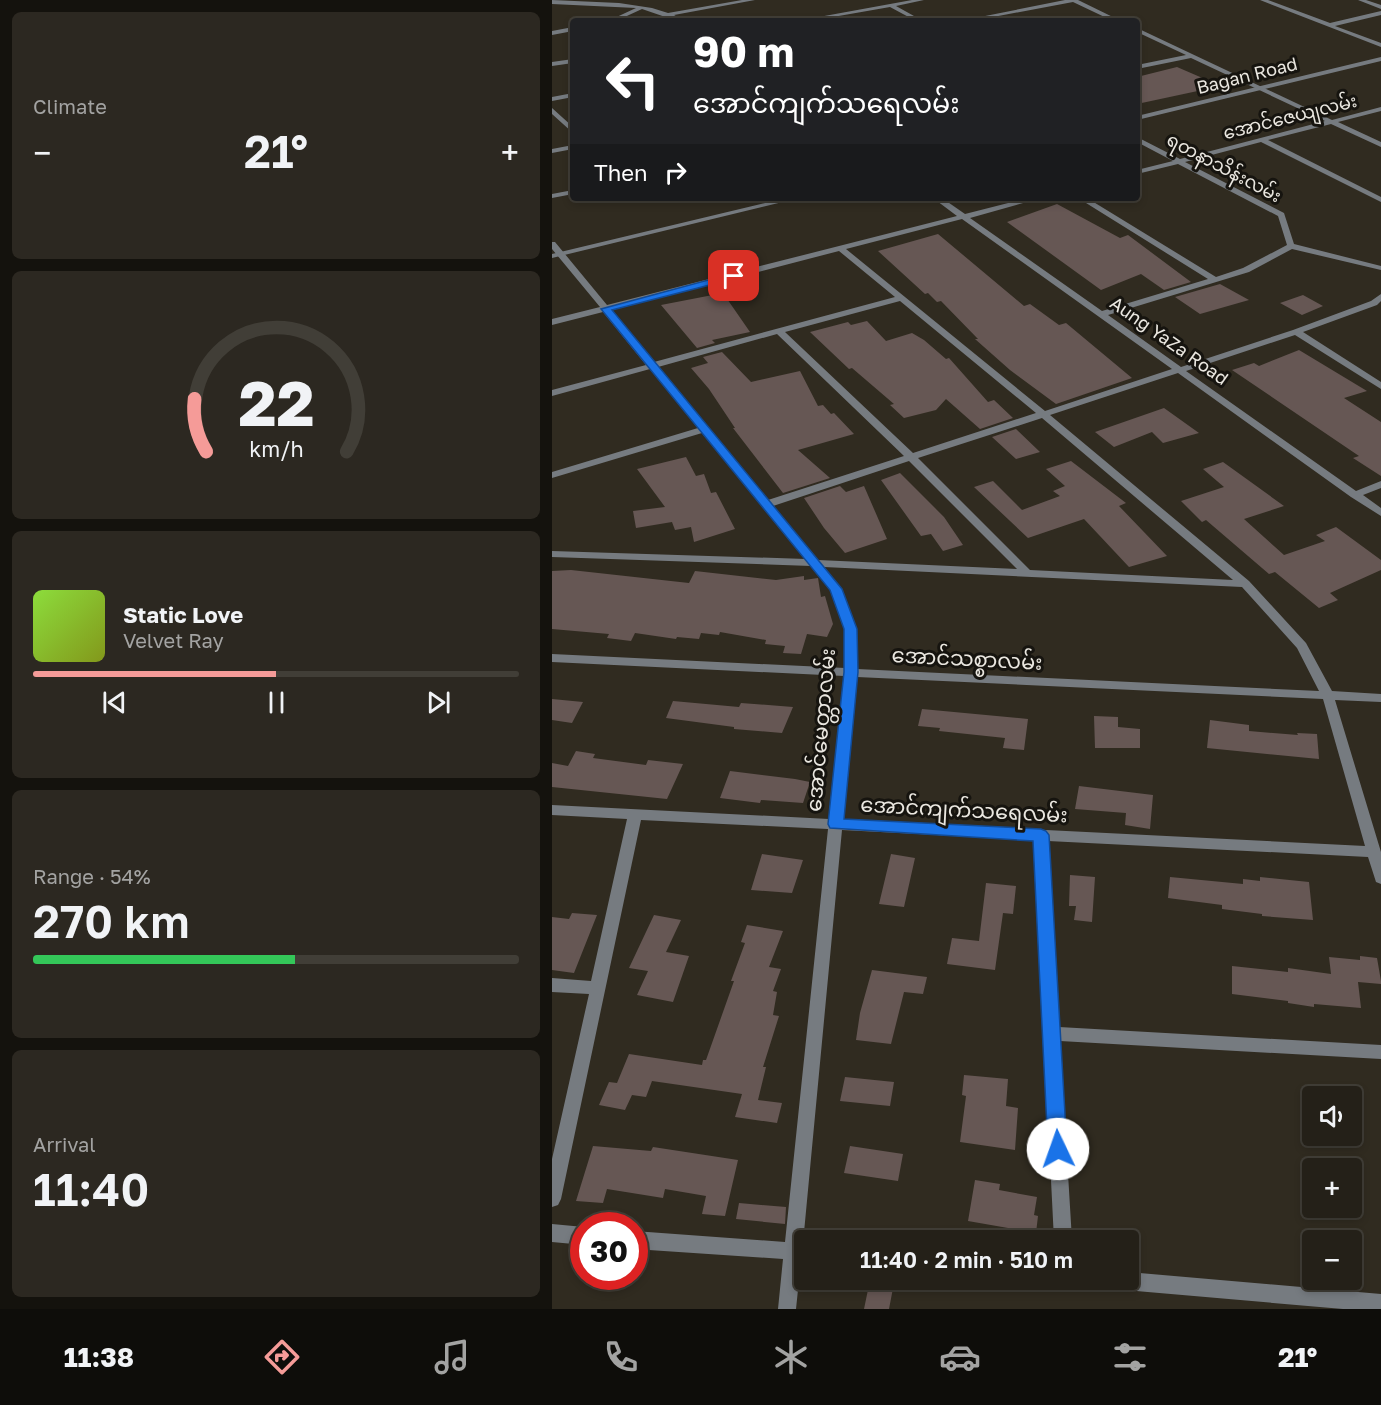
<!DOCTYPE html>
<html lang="en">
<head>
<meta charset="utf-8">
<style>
	:root { --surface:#242018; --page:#2c2821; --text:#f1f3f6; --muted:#a3a3a2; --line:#413e37; --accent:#f59b98 }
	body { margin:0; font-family:"Golos Text","Noto Sans Myanmar",sans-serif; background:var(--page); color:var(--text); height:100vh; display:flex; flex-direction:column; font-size:22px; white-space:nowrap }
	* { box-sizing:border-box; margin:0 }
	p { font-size:20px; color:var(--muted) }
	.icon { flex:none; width:33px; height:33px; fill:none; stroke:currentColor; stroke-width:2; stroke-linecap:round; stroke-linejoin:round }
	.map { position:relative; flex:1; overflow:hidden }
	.side { display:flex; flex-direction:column; gap:12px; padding:12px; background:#14120d; width:552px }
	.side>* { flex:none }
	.hud { position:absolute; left:18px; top:18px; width:570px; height:183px; border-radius:6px; box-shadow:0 3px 9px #0003,0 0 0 2px var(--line); background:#202124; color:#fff; overflow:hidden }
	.buttons { position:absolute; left:750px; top:1086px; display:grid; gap:12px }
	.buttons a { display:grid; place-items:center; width:60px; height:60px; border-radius:6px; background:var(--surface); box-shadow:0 3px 9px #0003,0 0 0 2px var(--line); font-size:30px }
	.speed { position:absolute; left:18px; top:1212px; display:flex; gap:12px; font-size:30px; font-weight:700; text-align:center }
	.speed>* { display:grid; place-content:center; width:78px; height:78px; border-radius:50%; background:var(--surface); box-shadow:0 3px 9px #0003,0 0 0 2px var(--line); line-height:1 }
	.speed .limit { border:9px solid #d22; background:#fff; color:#111 }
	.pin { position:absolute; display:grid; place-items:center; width:51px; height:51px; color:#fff; margin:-26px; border-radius:12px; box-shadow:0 3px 9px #0006 }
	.me { position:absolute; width:66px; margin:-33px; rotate:357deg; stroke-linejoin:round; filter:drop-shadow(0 0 4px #0008) }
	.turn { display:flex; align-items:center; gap:21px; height:126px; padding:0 24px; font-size:27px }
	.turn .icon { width:78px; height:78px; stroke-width:2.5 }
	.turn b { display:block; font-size:42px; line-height:51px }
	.then { display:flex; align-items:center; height:57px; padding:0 24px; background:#0003; gap:12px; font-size:22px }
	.big { font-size:45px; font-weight:600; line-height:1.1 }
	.side .tile { flex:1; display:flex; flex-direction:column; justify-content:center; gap:9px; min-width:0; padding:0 21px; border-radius:9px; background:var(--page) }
	.side .dial { align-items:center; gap:0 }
	.dial svg { height:156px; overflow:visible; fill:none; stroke:var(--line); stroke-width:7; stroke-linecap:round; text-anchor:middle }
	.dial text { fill:var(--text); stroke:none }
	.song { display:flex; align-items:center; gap:18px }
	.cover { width:72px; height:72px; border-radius:9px; background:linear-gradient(135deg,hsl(90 70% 55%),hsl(70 70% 35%)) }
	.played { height:6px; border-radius:3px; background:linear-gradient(90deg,var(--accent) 50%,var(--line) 50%) }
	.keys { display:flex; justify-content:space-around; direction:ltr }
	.heat { display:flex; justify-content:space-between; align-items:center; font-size:33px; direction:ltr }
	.charge { height:9px; border-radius:4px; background:linear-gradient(90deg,#34c759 54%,var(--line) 0) }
	.trip { position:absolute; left:242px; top:1230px; width:345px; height:60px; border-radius:6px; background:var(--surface); box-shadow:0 3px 9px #0003,0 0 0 2px var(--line); font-weight:600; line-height:60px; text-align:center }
	.dock { display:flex; height:96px; justify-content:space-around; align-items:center; background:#0e0d0a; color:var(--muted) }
	.dock .icon { width:42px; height:42px }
	.dock .active { color:var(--accent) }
	.dock b { font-size:27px; color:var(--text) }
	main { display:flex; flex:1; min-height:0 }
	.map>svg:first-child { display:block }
</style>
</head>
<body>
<main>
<section class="side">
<div class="tile"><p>Climate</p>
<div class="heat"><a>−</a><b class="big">21°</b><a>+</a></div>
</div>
<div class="tile dial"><svg viewBox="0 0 100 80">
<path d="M14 69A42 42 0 1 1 86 69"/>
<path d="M14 69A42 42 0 0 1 8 42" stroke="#f59b98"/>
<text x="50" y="56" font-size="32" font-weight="700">22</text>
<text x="50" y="72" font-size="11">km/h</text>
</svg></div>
<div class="tile">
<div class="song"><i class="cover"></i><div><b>Static Love</b><p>Velvet Ray</p></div></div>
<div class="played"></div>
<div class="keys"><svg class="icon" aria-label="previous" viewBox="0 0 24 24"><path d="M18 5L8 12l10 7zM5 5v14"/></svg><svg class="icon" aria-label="pause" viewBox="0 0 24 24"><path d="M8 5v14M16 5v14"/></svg><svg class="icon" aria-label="next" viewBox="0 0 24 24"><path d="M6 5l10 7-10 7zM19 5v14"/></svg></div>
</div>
<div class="tile"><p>Range · 54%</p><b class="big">270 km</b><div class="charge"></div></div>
<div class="tile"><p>Arrival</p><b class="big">11:40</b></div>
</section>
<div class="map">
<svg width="829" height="1309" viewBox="0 0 829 1309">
	<rect width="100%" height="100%" fill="#302b20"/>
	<path fill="#665754" d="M625,67l44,19 -84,18v-27z
		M505,204l63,34 8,-3 63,47 -27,8 -23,-16 -40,16 -94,-68z
		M386,234l86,72 6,-2 29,21 7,-2 66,55 -76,26 -46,-34 -35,-31h3l-37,-38 -4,1 -9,-9 -3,1 -47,-43z
		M668,284l29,16 -49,14 -25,-17z
		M171,293l27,39 -38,8 3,3 -18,5 -36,-43z
		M751,295l20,11 -21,9 -22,-12z
		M315,321l19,20 26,-8 12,7 22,19 3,-1 39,44 6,-2 19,18 -33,11 -34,-30 -10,11 -32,8 -14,-13 4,-1 -42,-36 -3,1 -39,-37 38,-10 3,3z
		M747,350l68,41 -23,7 37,24v54l-28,-18 6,-2 -127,-86 22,-7 5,3z
		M170,352l29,30 49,-11 18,35 5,-1 8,9 3,-1 20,21 -56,16 32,28 -47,15 -50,-65h2l-26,-39 -18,-21 17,-5 -5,-6z
		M612,408l35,25 -36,10 -11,-11 -38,15 -19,-15z
		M464,429l24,23 -24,7 -24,-22z
		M134,457l10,19 8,-2 7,19 5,-1 19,37 -41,13 -3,-15 -16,3 -3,-8 -36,6 -3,-17 32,-4 -28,-38z
		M519,461l55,42 -7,3 48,50 -38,11 -45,-48 -56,19 -54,-51 19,-6 29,29 38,-14 -7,-5 12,-5 -19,-17z
		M671,462l61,44 -40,13 40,36 41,-14 -9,-6 20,-8 45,33v10l-51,23 8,7 -19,8 -44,-36 -6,2 -63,-54 -4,2 -21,-21 43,-14 -21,-18z
		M348,473l44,44 19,28 -20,6 -12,-17 -10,2 -40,-56z
		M288,486l6,6 18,-6 23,53 -42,14 -21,-25 -20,-30z
		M19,570l118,13 6,-12 81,9 28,-4v4l14,-2 3,19 4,-1 8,28 -6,13 -20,-3 -6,20 -18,-1 2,-7 -20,-2 1,-4 -46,-8 -1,3 -18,-2 -2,6 -22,-2 -1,2 -41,-6 -4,8 -24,-3 2,-4 -57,-5v-58z
		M0,699l31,3 -11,21 -20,-3z
		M121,701l66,6 2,-4 52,4 -11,26 -48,-4v-2l-68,-9z
		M370,709l106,10 -4,31 -21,-2 2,-10 -66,-7 1,-3 -22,-2z
		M542,716l24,1v10l22,2v19h-45z
		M658,720l39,5v6l49,4 -1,-2 20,1 2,25 -112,-11z
		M24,751l19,3 -2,4 53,7 2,-5 35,4 -16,35 -115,-12v-24l16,3z
		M178,771l65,8 15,3 -7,21 -42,-3 -1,3 -40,-5z
		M527,786l74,9 -3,34 -25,-4 1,-12 -51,-4z
		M210,854l41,6 -11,33 -41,-3z
		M339,854l24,4 -11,49 -25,-3z
		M518,875l25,2 -3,45 -18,-2 2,-14h-7z
		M618,877l73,7v-5l17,2v-4l49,5 4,38 -51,-4v-2l-40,-5v-4l-54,-7z
		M434,883l30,3 -3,28 -10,-1 -8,57 -48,-6 5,-26 27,3z
		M20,913l25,2 -23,58 -22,-3v-53l17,2z
		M102,915l27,5 -15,32 23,4 -16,46 -36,-7 11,-24 -19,-3z
		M195,925l36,6 -14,36 12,2 -8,22 4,1 -4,23 6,1 -16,51h3l-8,33 24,3 -5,20 -42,-6 7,-23 -90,-13 -6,16 -14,-2 -7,15 -26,-5 10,-23 8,1 12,-29 73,11 1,-5h3l28,-79h-3l14,-38 -4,-1z
		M808,956l17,2 4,23v3l-23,-2 3,26 -47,-4v3l-26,-4v-2l-56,-7v-28l56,6v-4l43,6 -2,-17 31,3z
		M320,970l55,7 -4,17 -19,-2 -13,52 -35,-4 4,-27z
		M412,1075l44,4 -2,27 12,2 -3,42 -55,-8 6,-46 -4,-1z
		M293,1077l49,5 -4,24 -50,-5z
		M41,1146l58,5 2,-4 85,13 -13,56 -23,-2 4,-18 -41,-7 -2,9 -56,-9 -4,14 -27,-2z
		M298,1146l53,8 -5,27 -54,-8z
		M423,1180l25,4 -1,6 38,7 -3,18 4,1 -2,17 -68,-12z
		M187,1203l47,4 -1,17 -49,-5z
		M318,1280l24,3 -5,26h-25z"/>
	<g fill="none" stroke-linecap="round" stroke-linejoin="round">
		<path fill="#767b80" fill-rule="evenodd" d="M0,0l67,3 33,5 16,5 74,-13h13l-81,15 11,6h-8l-35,-12 -26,12h-8l28,-13 -84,-4z
			M360,0h12l-28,6 27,15h-7l-26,-14 -80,14h-13z
			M513,0h13l43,21h-8l-40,-19 -101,19h-12z
			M708,0h8l62,23 51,-12v4l-46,11 46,17v4z
			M806,0h8l15,5v4z
			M21,27v4l-21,4v-4z
			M585,28l195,92 49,-13v4l-43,11 43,20v5l-50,-23 -63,16 113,57v5l-120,-60 -76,20 99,51 10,31 87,22v4l-89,-21 -43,23 -141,43 73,52 112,-37 78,-29 10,-7v7l-4,4 -74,27 78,50v7l-86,-54 -109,36 170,120 25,-10v7l-18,7 18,13v8l-30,-19 -173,-124 -128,42 199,166 57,62 26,48 49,3v8l-46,-2 46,152v32l-5,-2 -8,-25 -320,-16 11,186 322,18v14l-321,-18 12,199h-18l-20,-400 -192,-10 -39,413 1,18h-3l-5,48h-18l5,-50 -149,-10v-18l151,11 43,-413 -187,-9 -80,379 -3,6 -6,2v-48l37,-165 -37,-2v-14l39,3 36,-162 -75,-4v-10l277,14 15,-143 -292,-14v-8l293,14 -1,-39 -13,-39 -20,-24 -259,-9v-6l254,8 -104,-126 -150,45v-6l146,-44 -48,-59 -98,27v-6l94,-25 -43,-53 -51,13v-6l48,-12 -48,-58v-7h3l52,63 350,-89 -24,-18h9l23,16 63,-16h13l-71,20 132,93 106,-32 -130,-81h9l129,79 27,-9 44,-23 -9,-29 -100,-52 -41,10v-4l36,-9 -36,-19v-5l43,22 145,-38 -134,-63 -54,11v-4l49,-10 -49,-23zM410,219l210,150 -127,42 -199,-162zM287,251l56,46 -241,65 -43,-52zM348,301l136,112 -123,40 -128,-121zM225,334l127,122 -136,44 -110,-133zM490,418l191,162 -203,-10 -112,-112zM357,461l108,108 -199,-9 -45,-54zM272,567l418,20 55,61 22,43 -462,-22 -1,-40 -14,-40zM305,677l466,22 42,147 -522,-26z
			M21,59v4l-21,3v-4z
			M21,93v4l-21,4v-4z
			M0,108l21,19v6l-21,-19z
			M21,145v4l-21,4v-4z
			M21,190v4l-21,4v-4z
			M0,1224l32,3v18l-32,-3z
			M576,1272l253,22v15h-38l-230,-20 -6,-3 -3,-6h24z"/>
		<path fill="#767b80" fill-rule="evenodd" d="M829,57v4l-244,59v-4z
			M234,198h13l-247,60v-4z"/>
	</g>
	<path fill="#1a73e8" stroke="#114b97" stroke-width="1.5" d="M182,273l4,3 -1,2 -125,32 230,279 15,40 1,43 -14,147 197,10 5,2 3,4 18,314 -3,6 -6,3 -7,-3 -3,-6 -15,-308 -203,-13 -2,-4 16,-152v-43l-14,-39 -229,-281z"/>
	<g text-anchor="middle" stroke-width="6" stroke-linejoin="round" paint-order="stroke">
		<g font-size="18" fill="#eae7e0" stroke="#16140f">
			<text transform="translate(695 76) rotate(-14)" y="6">Bagan Road</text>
			<text transform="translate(738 117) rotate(-14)" y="6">အောင်ဇေယျလမ်း</text>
			<text transform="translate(672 168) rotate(28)" y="6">ရတနာသိန်းလမ်း</text>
			<text transform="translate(617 341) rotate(35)" y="6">Aung YaZa Road</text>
		</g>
		<g font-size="21" fill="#eae7e0" stroke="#16140f">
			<text transform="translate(415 659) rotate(3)" y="7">အောင်သစ္စာလမ်း</text>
			<text transform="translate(269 730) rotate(-85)" y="7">အောင်မေတ္တာလမ်း</text>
			<text transform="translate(412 810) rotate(3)" y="7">အောင်ကျက်သရေလမ်း</text>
		</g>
	</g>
</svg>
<div class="buttons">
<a><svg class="icon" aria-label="sound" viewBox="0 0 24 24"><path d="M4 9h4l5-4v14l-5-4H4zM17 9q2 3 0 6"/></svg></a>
<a>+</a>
<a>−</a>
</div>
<div class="speed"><div class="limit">30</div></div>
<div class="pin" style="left:182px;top:276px;background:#d93025"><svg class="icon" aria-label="arrive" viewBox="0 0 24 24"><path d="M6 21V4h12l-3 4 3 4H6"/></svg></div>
<svg class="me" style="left:506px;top:1149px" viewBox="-20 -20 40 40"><circle r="19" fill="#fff"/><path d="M0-13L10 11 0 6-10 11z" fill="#1a73e8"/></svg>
<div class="trip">11:40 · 2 min · 510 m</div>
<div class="hud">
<div class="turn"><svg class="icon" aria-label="left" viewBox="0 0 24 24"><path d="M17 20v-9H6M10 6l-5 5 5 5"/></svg><div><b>90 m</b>အောင်ကျက်သရေလမ်း</div></div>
<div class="then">Then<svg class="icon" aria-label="right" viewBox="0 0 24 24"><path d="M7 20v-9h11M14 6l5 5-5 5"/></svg></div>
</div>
</div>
</main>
<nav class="dock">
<b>11:38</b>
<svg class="icon active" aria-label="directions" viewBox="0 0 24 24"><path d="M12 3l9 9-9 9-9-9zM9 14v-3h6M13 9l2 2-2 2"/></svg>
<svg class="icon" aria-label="music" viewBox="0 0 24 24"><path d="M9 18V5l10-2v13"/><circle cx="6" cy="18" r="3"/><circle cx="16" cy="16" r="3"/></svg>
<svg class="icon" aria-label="phone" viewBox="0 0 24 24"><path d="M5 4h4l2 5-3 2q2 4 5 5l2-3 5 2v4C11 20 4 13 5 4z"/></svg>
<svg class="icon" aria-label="climate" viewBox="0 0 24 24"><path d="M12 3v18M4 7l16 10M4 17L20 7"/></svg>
<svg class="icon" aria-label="car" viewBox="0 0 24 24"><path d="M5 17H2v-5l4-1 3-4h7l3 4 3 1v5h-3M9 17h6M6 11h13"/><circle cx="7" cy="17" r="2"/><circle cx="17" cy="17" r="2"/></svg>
<svg class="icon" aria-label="filters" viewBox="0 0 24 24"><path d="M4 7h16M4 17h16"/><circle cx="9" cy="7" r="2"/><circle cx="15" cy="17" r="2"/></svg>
<b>21°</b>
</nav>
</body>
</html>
